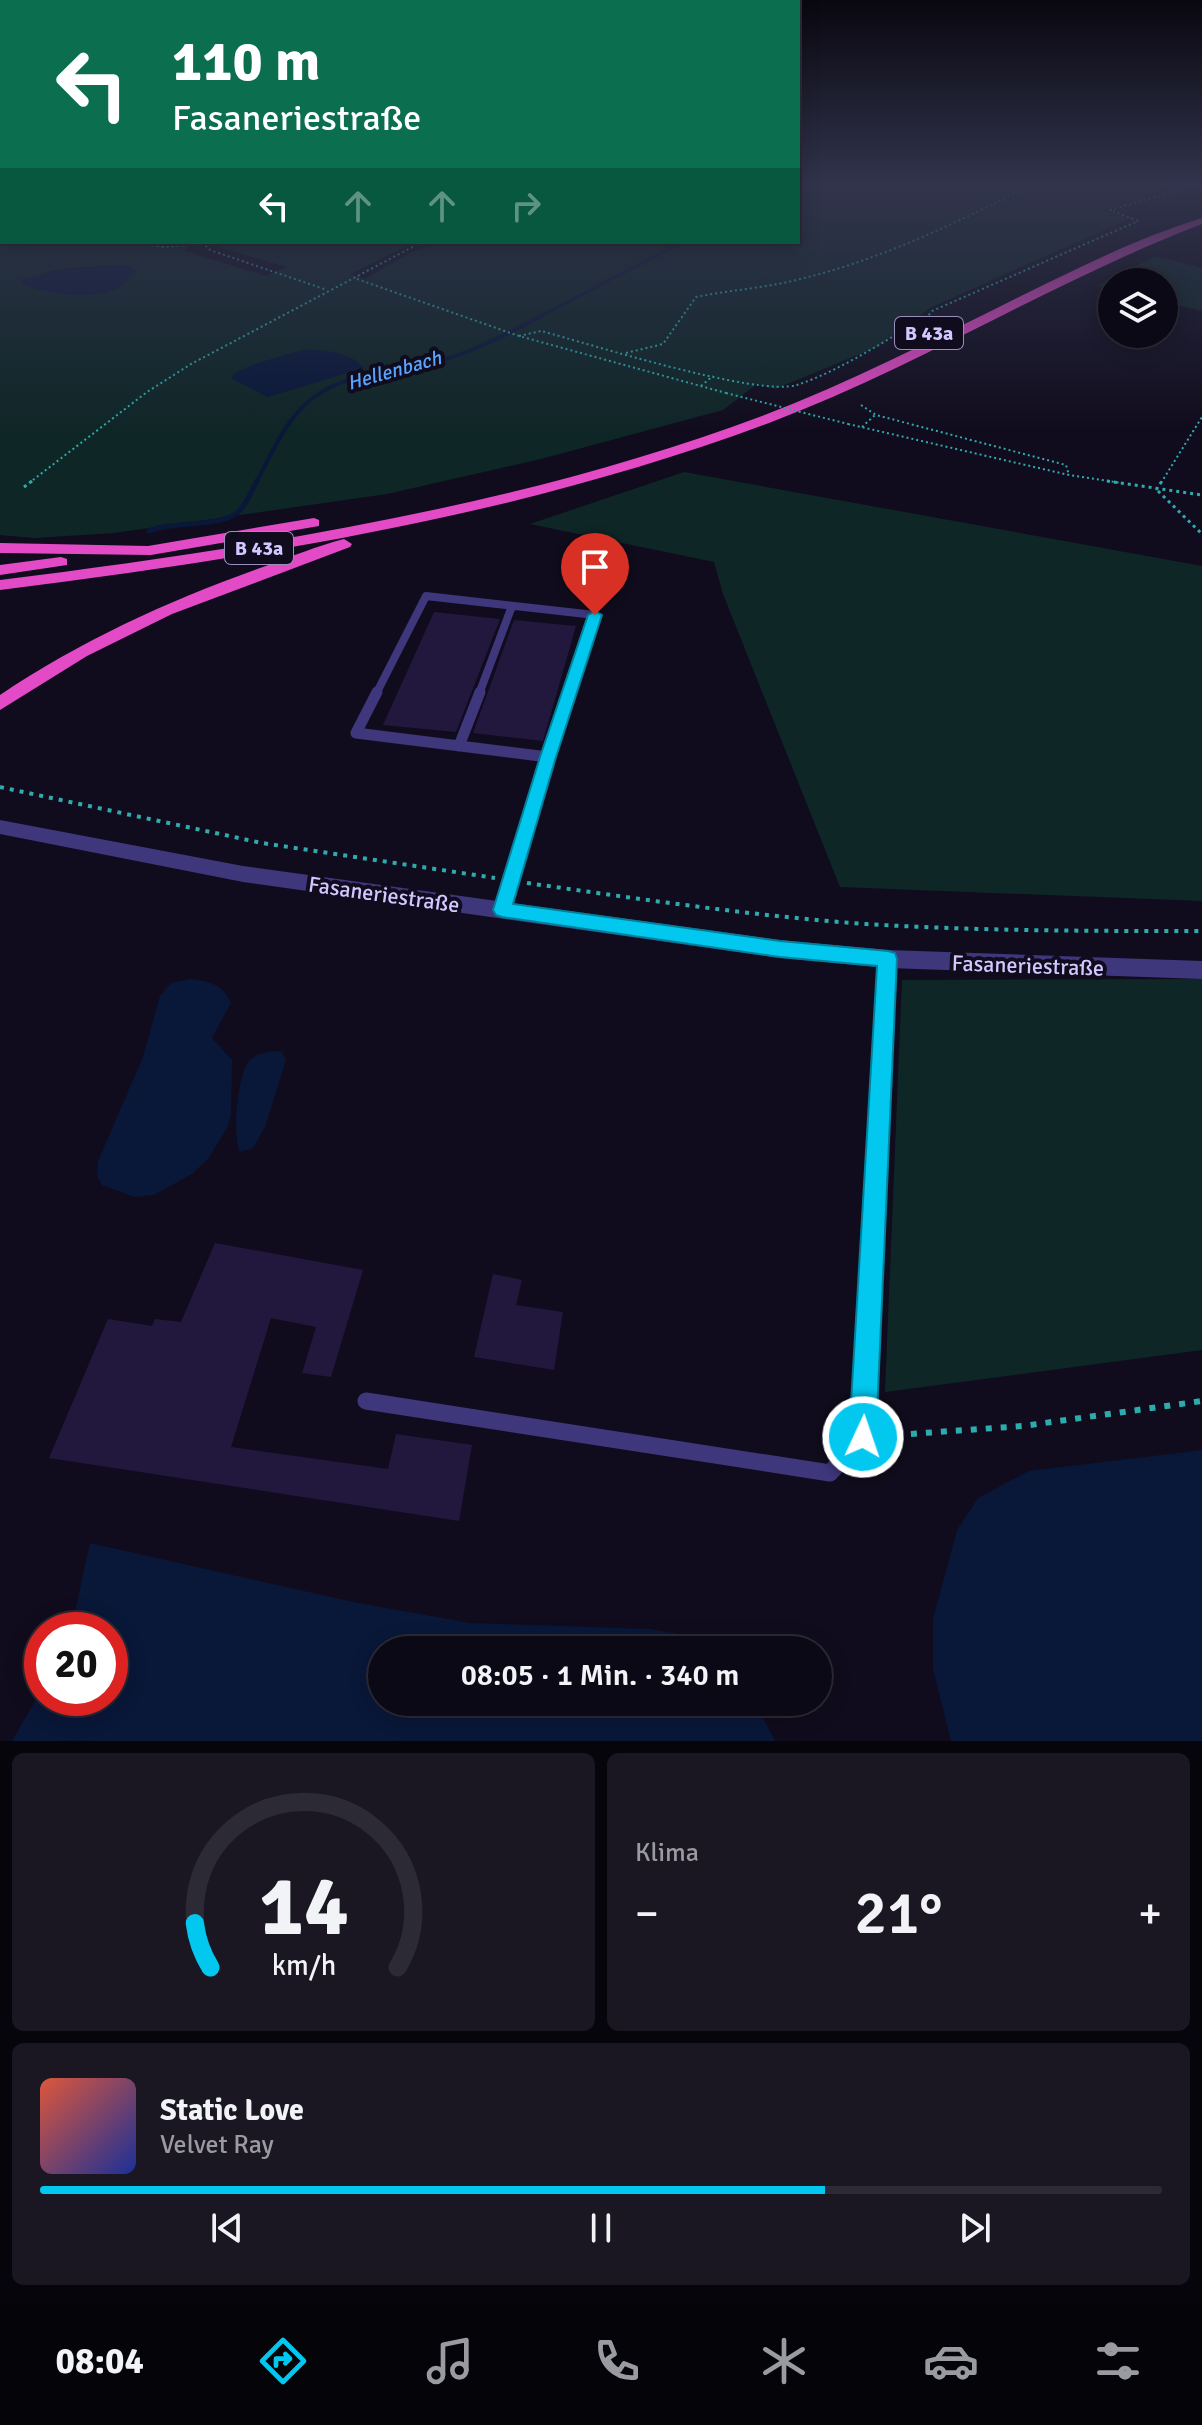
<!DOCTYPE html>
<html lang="de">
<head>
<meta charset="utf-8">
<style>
	:root { --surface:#0c0916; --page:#1a1723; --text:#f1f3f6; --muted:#9a9aa1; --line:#2c2a35; --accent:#02c8f0 }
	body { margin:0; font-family:Signika,sans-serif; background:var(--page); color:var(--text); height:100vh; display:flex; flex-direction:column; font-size:30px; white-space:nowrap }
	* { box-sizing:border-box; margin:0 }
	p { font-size:26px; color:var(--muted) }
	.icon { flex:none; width:44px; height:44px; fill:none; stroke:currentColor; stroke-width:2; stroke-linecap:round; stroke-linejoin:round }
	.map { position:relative; height:1741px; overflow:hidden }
	.side { display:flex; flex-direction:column; gap:12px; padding:12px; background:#07050c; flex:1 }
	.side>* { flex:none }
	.banner { position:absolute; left:0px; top:0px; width:800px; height:244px; box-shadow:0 4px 20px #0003,0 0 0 2px var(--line); background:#0b6e4f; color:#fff; overflow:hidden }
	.fabs { position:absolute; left:1098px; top:268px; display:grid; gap:16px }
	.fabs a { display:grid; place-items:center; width:80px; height:80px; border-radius:50%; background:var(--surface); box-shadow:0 4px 20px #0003,0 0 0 2px var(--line); font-size:40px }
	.speed { position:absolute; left:24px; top:1612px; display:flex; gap:16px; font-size:40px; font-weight:700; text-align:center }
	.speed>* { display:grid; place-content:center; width:104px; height:104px; border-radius:50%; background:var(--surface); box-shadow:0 4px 20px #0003,0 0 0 2px var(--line); line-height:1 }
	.speed .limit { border:12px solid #d22; background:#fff; color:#111 }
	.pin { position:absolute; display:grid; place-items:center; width:68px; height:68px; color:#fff; margin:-82px -34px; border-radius:50% 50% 50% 0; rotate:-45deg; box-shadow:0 0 8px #0007 }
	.pin .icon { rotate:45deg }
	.me { position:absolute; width:88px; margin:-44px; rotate:3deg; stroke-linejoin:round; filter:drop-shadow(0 0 6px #0008) }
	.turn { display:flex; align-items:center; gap:28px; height:168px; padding:0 40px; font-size:36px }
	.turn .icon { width:104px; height:104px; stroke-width:2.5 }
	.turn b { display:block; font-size:56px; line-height:68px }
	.lanes { display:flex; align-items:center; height:76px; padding:0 40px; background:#0003; justify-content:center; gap:40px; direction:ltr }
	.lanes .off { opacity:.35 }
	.big { font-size:60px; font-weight:600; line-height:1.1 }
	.side .widget { flex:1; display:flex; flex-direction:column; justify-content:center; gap:12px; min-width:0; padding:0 28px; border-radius:12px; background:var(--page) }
	.side .dial { align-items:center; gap:0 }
	.dial svg { height:208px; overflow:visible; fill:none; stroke:var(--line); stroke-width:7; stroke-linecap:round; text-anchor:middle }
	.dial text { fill:var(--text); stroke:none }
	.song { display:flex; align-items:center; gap:24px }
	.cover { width:96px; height:96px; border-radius:12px; background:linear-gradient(135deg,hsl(10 70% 55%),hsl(230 70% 35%)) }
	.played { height:8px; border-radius:4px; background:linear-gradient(90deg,var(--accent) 70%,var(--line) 70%) }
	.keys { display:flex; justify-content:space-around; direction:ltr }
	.heat { display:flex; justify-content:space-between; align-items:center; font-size:44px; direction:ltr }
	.side .tiles { flex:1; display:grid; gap:12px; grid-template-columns:1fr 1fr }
	.widget:last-child { grid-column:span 2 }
	.trip { position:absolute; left:368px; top:1636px; width:464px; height:80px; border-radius:40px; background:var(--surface); box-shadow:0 4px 20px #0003,0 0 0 2px var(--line); font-weight:600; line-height:80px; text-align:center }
	.dock { display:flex; height:128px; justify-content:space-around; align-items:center; background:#050409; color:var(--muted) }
	.dock .icon { width:56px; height:56px }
	.dock .on { color:var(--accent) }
	.dock b { font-size:36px; color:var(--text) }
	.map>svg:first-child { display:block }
</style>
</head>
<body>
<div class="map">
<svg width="1202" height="1741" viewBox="0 0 1202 1741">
	<rect width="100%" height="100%" fill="#100c1d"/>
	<path fill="#0f2627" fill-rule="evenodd" d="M807,186h368l-71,24 26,8 -200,90 -53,39 -102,42 -18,-5 -34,26 -182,49 -154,35 -273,39 -80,5 -34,-3v-311l2,18h190l-7,9 81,25 20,-9 -75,-22 9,-3h196l-66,32 15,5 46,-27 26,-10h361v-51zM122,265l14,6 -9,7 -85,12 -20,-6c27,-20 67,-15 100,-19z
		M1155,256l47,12v43l-38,-9v-20h-52v7l-15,-3z
		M684,472l518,94v335l-362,-14 -117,-293 -9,-32 -184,-38z
		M1202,979v371l-317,42 17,-412z"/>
	<path fill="#091739" d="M122,265l15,6c-8,5 -10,12 -17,16 -30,14 -69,7 -99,-3l2,-5 32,-8z
		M302,350c20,-1 48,2 62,18l-96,29 -36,-18 1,-5 22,-10z
		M190,979c19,2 34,6 41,24l-19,35 20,22 -1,56 -4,12 -19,31 -16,15 -38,21 -20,2 -32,-12 -5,-9 1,-15 45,-104 17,-61 11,-13z
		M275,1051l7,1 4,8 -21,67 -12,21 -13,4c-8,-16 -3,-81 11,-93 7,-6 16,-7 24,-8z
		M1202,1450v291h-251l-18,-72v-50l24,-89 21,-32 51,-27z
		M90,1543l268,60 113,20 178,6 36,6 24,15h-327v52h373l20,39h-763l30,-52v9h68v-68h-39z"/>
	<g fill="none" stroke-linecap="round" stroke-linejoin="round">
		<path stroke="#091739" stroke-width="3" d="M539,317l143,-75"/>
		<path stroke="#091739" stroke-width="4" d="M256,483c16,-30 30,-65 58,-86 34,-25 83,-25 122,-35 38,-10 73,-29 107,-47"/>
		<path stroke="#091739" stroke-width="5" d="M149,531c24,-11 77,-2 92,-22 7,-8 11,-19 16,-28"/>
	</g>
	<path fill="#22183e" d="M434,612l66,7 -44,113 -73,-7z
		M514,620l62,6 -33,115 -70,-8z
		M215,1243l148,27 -32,107 -29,-4 14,-46 -45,-9 -40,129 157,22 8,-35 76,11 -13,76 -410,-63 59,-139 44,7 3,-7 26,3z
		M493,1274l29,6 -6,25 47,7 -9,58 -80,-13z"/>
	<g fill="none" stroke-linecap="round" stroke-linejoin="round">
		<path stroke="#2eacad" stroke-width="2" stroke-dasharray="2 3" stroke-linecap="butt" d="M1138,221l-28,-11 83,-24
			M132,242l31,5 38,-3
			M202,242l8,8 117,40
			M357,279l162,57 207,57
			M519,336l22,-5c49,13 216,66 256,54 45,-15 88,-45 130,-68l5,-6 206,-90
			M626,353l37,-9 33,-47c34,-7 70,-9 104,-18 80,-19 156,-56 229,-93
			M701,386l12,-10
			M861,405l15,10 190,50 3,10
			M848,424l221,51 52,8
			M862,427l13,-12
			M29,483l118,-91 44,-28 231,-122
			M1161,483l41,-66"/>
		<path stroke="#2eacad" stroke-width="3" stroke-dasharray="3 4" stroke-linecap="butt" d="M1107,481l95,14
			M24,487l8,-6
			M1156,490l6,-9
			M1158,491l44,43"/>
		<path stroke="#2eacad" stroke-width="4" stroke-dasharray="4 6" stroke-linecap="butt" d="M0,787l262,56 233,35
			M527,883c113,16 226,33 339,41 112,7 224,7 336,7"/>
		<path stroke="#2eacad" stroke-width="6" stroke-dasharray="6 9" stroke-linecap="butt" d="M881,1436l142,-10 179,-25"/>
		<path stroke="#3e377c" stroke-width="8" d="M376,694l50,-98 169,19 -26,79
			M479,694l33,-88"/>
		<path stroke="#3e377c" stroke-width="11" d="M377,692l-21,41 192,24
			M459,746l21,-54
			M548,757l22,-65
			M502,910l46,-153
			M888,963v-4"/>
		<path stroke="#3e377c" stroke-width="13" d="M870,1305l18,-344"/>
		<path stroke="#3e377c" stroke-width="17" d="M366,1401l464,72 33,-36 7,-134"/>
		<path fill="#3e377c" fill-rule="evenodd" d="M0,234h2v6h-2z"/>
		<path fill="#3e377c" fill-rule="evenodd" d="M0,820l243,46 537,74 108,10 314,11v18l-314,-11 -108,-10 -537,-76 -243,-48z"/>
		<path fill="#e34ac6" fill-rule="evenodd" d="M0,213h2v6h-2z
			M1202,218v6c-149,57 -284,143 -433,199 -245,92 -510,134 -769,167v-10c253,-32 523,-74 762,-164 89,-34 174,-78 259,-120 59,-29 119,-59 181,-78z
			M314,518l5,2v6l-168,29 -151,-2v-10l148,3z
			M344,539l8,5 -2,3 -178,67 -85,42 -87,54v-15c82,-55 170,-95 263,-128 27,-10 54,-21 81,-28z
			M61,557l6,2v6l-67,10v-10z"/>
		<path stroke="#2eacad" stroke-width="2" stroke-dasharray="2 3" stroke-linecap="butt" d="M726,393l122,31"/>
	</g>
	<linearGradient id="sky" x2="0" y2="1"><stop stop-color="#090710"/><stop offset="0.43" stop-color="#31344c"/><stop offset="1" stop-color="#31344c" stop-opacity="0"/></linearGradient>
	<rect width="1202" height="430" fill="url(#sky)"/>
	<path fill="#02c8f0" stroke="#01829c" stroke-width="2" d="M595,611l7,4 -46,142 -43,147 267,37 108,10 7,2 2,6 -21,478 -4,10 -9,4 -10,-4 -4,-10 28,-471 -97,-9 -278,-40 -6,-2 -3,-5 47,-153 48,-142z"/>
	<g text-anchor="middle" stroke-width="8" stroke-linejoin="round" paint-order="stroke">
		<g fill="#100c1d" stroke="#9890bb" stroke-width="2">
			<rect x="895" y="317" width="68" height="32" rx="6"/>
			<rect x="225" y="532" width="68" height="32" rx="6"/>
		</g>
		<g font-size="20" font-weight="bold" fill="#d2c8ff">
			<text x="929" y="340">B 43a</text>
			<text x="259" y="555">B 43a</text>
		</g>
		<g font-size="20" font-style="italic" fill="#57a5fe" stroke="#100c1d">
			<text transform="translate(394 370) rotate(-16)" y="7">Hellenbach</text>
		</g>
		<g font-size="22" fill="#d2c8ff" stroke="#100c1d">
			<text transform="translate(384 894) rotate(8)" y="8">Fasaneriestraße</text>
			<text transform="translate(1028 965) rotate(2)" y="8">Fasaneriestraße</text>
		</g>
	</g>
</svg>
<div class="fabs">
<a><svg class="icon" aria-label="layers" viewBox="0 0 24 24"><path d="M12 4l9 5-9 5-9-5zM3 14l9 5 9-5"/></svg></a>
</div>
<div class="speed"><div class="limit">20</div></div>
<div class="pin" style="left:595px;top:615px;background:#d93025"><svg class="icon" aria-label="arrive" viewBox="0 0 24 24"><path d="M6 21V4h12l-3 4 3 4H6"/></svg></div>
<svg class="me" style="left:863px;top:1437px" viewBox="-20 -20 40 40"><circle r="17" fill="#02c8f0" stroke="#fff" stroke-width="3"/><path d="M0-11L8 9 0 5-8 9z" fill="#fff"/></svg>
<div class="trip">08:05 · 1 Min. · 340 m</div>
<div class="banner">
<div class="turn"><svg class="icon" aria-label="left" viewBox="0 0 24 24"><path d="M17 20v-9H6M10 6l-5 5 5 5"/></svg><div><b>110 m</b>Fasaneriestraße</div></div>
<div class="lanes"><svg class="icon" aria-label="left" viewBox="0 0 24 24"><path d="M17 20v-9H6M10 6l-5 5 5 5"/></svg><svg class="icon off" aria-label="ahead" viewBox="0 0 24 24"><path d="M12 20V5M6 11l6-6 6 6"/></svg><svg class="icon off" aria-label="ahead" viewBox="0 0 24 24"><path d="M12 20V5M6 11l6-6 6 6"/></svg><svg class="icon off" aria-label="right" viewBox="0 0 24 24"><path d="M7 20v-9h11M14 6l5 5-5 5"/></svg></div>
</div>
</div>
<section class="side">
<div class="tiles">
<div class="widget dial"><svg viewBox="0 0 100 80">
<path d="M14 69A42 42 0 1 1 86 69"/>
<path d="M14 69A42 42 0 0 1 8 52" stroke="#02c8f0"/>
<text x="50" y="56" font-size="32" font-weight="700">14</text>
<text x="50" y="72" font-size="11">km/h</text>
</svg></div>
<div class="widget"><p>Klima</p>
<div class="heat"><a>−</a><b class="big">21°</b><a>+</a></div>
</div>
<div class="widget">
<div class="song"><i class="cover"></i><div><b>Static Love</b><p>Velvet Ray</p></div></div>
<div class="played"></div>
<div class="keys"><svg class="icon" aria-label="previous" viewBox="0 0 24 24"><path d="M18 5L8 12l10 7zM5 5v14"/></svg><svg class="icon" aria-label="pause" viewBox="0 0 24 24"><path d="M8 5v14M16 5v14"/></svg><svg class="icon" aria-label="next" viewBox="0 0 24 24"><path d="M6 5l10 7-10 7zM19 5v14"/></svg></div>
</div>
</div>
</section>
<nav class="dock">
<b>08:04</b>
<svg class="icon on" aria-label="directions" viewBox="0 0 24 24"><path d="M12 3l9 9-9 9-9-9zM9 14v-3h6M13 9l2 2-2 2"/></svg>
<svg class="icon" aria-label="music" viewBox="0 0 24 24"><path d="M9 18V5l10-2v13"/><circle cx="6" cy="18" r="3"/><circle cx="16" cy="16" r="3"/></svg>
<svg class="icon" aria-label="phone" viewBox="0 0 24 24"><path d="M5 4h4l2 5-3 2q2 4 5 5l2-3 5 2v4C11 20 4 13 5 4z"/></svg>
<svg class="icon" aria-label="climate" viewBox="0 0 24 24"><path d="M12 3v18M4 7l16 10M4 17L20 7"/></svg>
<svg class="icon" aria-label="car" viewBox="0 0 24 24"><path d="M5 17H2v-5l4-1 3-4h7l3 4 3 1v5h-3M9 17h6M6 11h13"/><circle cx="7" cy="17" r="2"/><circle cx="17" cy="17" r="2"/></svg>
<svg class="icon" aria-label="filters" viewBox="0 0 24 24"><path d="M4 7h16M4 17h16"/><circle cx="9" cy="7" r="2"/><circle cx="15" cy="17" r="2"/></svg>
</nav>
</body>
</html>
